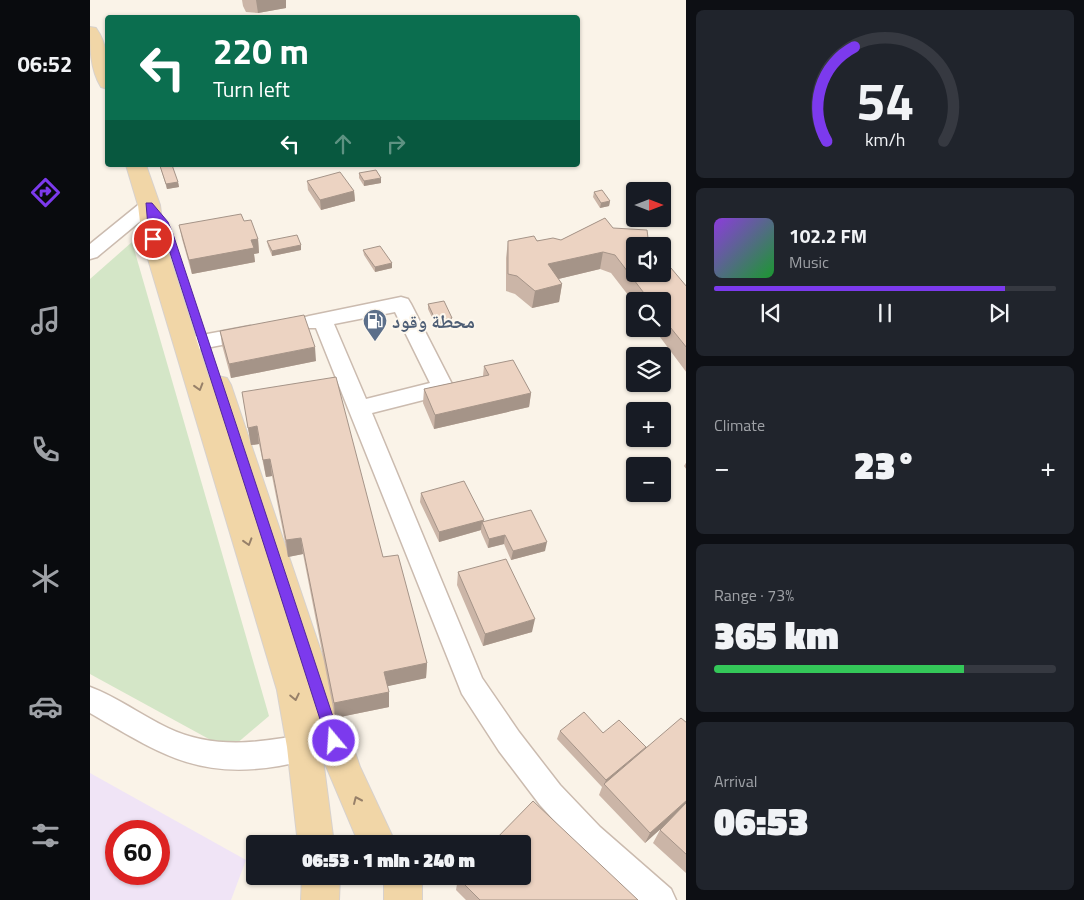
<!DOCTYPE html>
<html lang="en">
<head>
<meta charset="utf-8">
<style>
	:root { --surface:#171b24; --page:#20242c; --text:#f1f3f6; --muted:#9ea1a6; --line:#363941; --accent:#7c3aed }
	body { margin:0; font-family:"Titillium Web","Noto Naskh Arabic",sans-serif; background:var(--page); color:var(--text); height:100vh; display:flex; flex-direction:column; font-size:19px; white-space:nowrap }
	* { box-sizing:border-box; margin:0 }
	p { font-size:16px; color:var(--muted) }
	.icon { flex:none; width:28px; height:28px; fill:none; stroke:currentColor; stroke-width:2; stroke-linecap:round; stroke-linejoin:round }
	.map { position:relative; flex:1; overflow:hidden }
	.drawer { display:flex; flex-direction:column; gap:10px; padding:10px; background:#0d0f14; width:398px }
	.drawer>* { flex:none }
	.banner { position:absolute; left:15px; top:15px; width:475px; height:152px; border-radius:5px; box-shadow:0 1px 4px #0004; background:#0b6e4f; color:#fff; overflow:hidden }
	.needle { width:32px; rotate:90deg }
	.controls { position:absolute; left:536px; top:182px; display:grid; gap:10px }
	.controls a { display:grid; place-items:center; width:45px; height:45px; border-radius:5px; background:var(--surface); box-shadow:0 1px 4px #0004; font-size:25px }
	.speed { position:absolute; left:15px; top:820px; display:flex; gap:10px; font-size:25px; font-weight:700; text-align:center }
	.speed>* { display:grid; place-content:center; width:65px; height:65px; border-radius:50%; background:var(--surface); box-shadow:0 1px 4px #0004; line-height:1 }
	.speed .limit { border:8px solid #d22; background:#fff; color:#111 }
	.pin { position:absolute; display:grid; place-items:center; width:42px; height:42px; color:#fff; margin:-21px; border:2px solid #fff; border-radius:50%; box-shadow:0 1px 5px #0007 }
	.me { position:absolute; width:55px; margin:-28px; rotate:342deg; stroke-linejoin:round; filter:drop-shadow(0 0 4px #0008) }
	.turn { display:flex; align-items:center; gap:18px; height:105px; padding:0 25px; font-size:22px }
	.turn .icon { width:65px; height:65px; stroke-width:2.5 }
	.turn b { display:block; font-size:35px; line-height:42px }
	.lanes { display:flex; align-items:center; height:48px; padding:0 25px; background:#0003; justify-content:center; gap:25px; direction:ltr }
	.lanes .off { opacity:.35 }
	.big { font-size:38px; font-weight:800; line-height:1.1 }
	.drawer .card { flex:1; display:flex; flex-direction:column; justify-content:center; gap:8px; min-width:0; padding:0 18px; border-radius:8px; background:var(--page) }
	.drawer .dial { align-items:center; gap:0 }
	.dial svg { height:130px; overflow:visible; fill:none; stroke:var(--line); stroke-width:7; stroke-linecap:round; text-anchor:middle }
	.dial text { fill:var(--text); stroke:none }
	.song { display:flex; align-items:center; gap:15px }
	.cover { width:60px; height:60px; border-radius:8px; background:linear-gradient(135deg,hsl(270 70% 55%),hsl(130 70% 35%)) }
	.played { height:5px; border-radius:2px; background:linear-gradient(90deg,var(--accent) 85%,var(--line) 85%) }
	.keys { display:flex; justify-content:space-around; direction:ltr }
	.heat { display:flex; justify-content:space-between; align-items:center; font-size:28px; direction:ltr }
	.charge { height:8px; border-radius:4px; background:linear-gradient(90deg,#34c759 73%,var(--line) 0) }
	.trip { position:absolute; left:156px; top:835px; width:285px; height:50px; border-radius:5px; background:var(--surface); box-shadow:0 1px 4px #0004; font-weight:800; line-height:50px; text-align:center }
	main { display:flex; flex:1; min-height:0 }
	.tab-bar { display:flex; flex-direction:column; width:90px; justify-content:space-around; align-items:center; background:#090b0e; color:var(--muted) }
	.tab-bar .icon { width:35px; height:35px }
	.tab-bar .current { color:var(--accent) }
	.tab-bar b { font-size:22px; color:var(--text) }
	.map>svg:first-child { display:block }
</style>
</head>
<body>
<main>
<nav class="tab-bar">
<b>06:52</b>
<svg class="icon current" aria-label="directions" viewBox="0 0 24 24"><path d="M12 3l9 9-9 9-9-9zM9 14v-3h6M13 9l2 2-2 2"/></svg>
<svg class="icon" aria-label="music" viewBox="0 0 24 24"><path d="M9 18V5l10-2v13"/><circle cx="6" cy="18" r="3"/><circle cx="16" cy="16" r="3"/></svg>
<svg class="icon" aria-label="phone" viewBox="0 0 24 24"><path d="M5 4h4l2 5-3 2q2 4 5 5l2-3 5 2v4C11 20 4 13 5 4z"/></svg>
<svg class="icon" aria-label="climate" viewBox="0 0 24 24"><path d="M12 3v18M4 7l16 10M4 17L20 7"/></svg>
<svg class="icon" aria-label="car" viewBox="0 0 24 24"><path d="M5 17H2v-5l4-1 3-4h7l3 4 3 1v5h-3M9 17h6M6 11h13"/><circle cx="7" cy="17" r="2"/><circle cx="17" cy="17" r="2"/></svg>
<svg class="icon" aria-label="filters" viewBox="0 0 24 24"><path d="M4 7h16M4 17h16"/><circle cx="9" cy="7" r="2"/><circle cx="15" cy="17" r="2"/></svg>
</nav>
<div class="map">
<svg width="597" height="900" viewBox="0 0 597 900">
	<rect width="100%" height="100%" fill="#faf3e8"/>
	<path fill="#f0e4f6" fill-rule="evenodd" d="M0,773l156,87 -15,40h-141zM69,831v43h-43v-43z"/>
	<path fill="#d4e6c7" d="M42,242l137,474 -40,34 -139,-76v-395z"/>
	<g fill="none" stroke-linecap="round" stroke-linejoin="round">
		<defs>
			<path id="minor" d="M59,200l6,1 3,4 -3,4 -58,48 -7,2v-15l53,-43z
				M311,297l7,2 3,5 43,84 -3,5 -79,20 110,265 37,54 41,53 40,42 71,62 5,11h-39l-58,-52 -39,-43 -41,-54 -37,-57 -146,-366h-14l-3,-5 3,-5 7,-2zM305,312l35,71 -64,16 -32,-75z
				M160,326l7,2 3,5 -3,5 -71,14 -7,-2 -3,-5 3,-5 7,-2z
				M0,687c27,10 51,28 78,41 48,23 98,14 149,4l10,4 4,9 -4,9c-15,6 -32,9 -48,12 -83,14 -121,-14 -189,-53z"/>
			<path id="major" d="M0,27l6,1c13,18 12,40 12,61l-7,-2c-11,-18 -11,-40 -11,-60z
				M36,165h20l14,40 4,34 45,139 9,-2 9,2 4,7 129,382 36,77h-37l-36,-85 11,85h-36l-11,-97 -10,-57 -135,-451 -4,-34z
				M212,876h38l-1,24h-38z
				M294,876h38v24h-38z"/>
		</defs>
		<use href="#minor" stroke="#cbbbaf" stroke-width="3"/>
		<use href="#major" stroke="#d7d1cd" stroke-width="2"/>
		<use href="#minor" fill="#fff" fill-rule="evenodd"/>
		<use href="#major" fill="#f1d6a7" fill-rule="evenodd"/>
	</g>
	<path fill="#cbb5a7" d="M152,0h44v8l-28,5 -12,-1 -3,-6z
		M110,165h45l-5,1h-39z
		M70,166l18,16 1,5 -12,2z
		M269,173l22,10 -17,3 -5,-8z
		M217,181l47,10 1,10 -34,9 -13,-20z
		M504,192l16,9 -1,5 -9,2 -7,-11z
		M515,218l30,56 52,13v86l-33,-44h8v-28h-27v3l-24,-31 -11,-4 -42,10 4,5 -3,18 -27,6 -17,-14 -9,-3v-33l2,-17 53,-1z
		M154,221l14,18 1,14 -5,1 1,8 -63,12 -10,-35 -3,-14z
		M177,241l34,4v5l-29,6 -4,-10z
		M273,250l29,18 -17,4 -11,-17z
		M338,304l24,14v5l-16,3 -8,-17z
		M130,331l96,30 -85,17 -9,-33z
		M394,366l47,27 -2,14 -95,22 -11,-26 1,-14 59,-13z
		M152,392l141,165 44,106 -1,15 -39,8 2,21 -54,11 -32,-164 -15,3 -16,-81 -6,1 -7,-33 -8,1z
		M597,461v9l-3,-4z
		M331,493l63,29 61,29 -34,9 -7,-16 -16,4 -7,-16v-2l-42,12 -19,-40z
		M368,572l74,60 -49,14 -26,-61z
		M597,723v151l-34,-31 7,-13 6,-6 -21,19 -46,-48 3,-8 -45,-48 3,-8 43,2 43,14z
		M368,878l180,22h-172l-10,-10z"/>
	<path fill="#a59488" d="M166,0h30v8l-28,5z
		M291,178v5l-17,3v-5z
		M88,182l1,5 -12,2 -1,-5z
		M264,191l1,10 -34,9 -1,-10z
		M520,201l-1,5 -9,2 1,-5z
		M168,239l1,14 -5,1 1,8 -63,12 -3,-14 62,-20z
		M211,245v5l-29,6v-5z
		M513,252l-3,17 -54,13 2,-18z
		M302,263v5l-17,4v-5z
		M472,284l-3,18 -27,6 3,-17z
		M362,318v5l-16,3v-5z
		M225,347l1,14 -85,17 -2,-14z
		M441,393l-2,14 -95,22 1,-14z
		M167,426l2,18 -8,1 -3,-17z
		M180,459l2,17 -6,1 -3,-17z
		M394,520l-1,5 -1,-3 -1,8 -42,12v-10z
		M415,535l-1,9 -16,4 1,-9z
		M211,538l2,16 -15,3 -2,-17z
		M457,542l-2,9 -34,9 2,-9z
		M445,619l-3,13 -49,14 2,-12z
		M337,663l-1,15 -42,9v-15z
		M299,692v15l-54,11 -1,-15z
		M556,747l-42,38 2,-5z
		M597,800v5l-42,38 5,-10z"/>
	<path fill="#ecd3c2" stroke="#a59488" d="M77,165h5l6,17 -12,2 -6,-18z
		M286,170l5,8 -17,3 -5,-8z
		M250,172l14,19 -34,9 -13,-19z
		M512,190l8,11 -9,2 -7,-11z
		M151,214l3,7 7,-1 7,19 -7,1 3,8 -65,12 -10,-35z
		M515,218l8,10 34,2 2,16h-14v28h27v-9l9,3 16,19v61l-25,-31v-16h-12l-35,-46 -12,-3 -55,12 14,20 -27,7 -18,-15 -9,-2v-33l26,-5 3,5 16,-3 8,2z
		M207,235l4,10 -29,6 -5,-10z
		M290,246l12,17 -17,4 -12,-17z
		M354,301l8,17 -16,3 -8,-17z
		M214,315l11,32 -86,17 -9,-33z
		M423,360l18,33 -96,22 -11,-26 65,-14 -5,-9z
		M246,377l47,180 15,-2 29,108 -43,9 5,20 -55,11 -33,-165 -15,2 -16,-81 -7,1 -6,-34 -9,2 -6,-36z
		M374,481l20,39 -45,12 -18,-39z
		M441,510l16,32 -34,9 -8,-16 -16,4 -7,-17z
		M416,559l29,60 -50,15 -27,-62z
		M494,712l19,21 16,-13 27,27 -40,33 -46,-49z
		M591,718l6,5v77l-37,33 -46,-49z
		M443,801l105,99h-158l-22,-22 2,-2h62v-32h-31z
		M597,802v53l-27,-25z"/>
	<defs><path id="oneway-chevron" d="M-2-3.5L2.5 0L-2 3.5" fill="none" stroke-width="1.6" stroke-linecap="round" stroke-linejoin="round" transform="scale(1.25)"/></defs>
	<g stroke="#978069">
		<use href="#oneway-chevron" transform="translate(109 387) rotate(73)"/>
		<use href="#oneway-chevron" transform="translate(158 542) rotate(73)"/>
		<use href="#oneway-chevron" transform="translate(205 697) rotate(78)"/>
		<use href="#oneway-chevron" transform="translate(267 800) rotate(-114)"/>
	</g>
	<path fill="#7c3aed" stroke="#51269a" d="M56,203h6l16,19 5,12 168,507 -2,5 -5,2 -5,-2 -2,-5 -163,-507 -9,-15 3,20 -5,3 -4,-3z"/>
	<defs>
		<symbol id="fuel-pin" viewBox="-11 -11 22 30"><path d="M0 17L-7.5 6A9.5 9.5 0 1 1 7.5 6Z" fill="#5c6f8a" stroke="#fdf7ed"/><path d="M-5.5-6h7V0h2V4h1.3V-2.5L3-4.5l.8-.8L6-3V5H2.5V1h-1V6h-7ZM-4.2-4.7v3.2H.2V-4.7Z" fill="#fff"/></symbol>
	</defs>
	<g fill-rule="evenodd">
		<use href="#fuel-pin" x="271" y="307" width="28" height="38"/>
	</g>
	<g text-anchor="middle" stroke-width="4" stroke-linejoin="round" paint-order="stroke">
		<g font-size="19" font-weight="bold" fill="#4e5e75" stroke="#fdf7ed" text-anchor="start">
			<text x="302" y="328">محطة وقود</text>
		</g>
	</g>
</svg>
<div class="controls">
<a><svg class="needle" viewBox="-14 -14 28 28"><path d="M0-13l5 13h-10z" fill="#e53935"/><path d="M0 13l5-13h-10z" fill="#9ea1a6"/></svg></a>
<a><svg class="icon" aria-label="sound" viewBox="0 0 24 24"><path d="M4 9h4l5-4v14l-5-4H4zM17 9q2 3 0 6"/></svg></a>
<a><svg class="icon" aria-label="search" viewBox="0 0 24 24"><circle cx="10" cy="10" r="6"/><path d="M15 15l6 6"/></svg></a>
<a><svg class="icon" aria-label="layers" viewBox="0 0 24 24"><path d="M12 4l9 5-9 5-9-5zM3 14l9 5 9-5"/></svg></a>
<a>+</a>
<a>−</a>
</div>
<div class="speed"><div class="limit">60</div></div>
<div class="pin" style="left:63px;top:239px;background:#d93025"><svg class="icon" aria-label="arrive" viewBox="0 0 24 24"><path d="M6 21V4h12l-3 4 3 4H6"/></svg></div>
<svg class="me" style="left:244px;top:741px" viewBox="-20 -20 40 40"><circle r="17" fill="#7c3aed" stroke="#fff" stroke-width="3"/><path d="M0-11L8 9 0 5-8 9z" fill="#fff"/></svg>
<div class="trip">06:53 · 1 min · 240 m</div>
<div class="banner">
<div class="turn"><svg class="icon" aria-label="left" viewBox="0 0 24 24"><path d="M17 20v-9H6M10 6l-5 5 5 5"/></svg><div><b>220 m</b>Turn left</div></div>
<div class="lanes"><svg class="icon" aria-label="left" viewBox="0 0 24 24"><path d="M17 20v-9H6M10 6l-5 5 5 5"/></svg><svg class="icon off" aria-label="ahead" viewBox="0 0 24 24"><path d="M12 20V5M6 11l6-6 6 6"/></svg><svg class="icon off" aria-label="right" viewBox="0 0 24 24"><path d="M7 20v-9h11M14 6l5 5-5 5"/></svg></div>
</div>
</div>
<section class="drawer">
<div class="card dial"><svg viewBox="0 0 100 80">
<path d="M14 69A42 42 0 1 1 86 69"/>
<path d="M14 69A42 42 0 0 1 31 11" stroke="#7c3aed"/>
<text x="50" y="56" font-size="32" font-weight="700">54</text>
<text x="50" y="72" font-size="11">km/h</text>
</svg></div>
<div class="card">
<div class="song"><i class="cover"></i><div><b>102.2 FM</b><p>Music</p></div></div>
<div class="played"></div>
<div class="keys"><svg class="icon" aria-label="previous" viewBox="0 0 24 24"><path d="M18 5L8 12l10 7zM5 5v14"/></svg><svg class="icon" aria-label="pause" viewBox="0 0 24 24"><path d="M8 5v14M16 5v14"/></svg><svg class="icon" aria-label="next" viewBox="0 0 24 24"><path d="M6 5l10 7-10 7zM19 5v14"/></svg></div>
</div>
<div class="card"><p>Climate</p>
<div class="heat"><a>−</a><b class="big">23°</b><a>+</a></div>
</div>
<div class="card"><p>Range · 73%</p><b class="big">365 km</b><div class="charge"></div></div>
<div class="card"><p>Arrival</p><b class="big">06:53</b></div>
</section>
</main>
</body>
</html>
